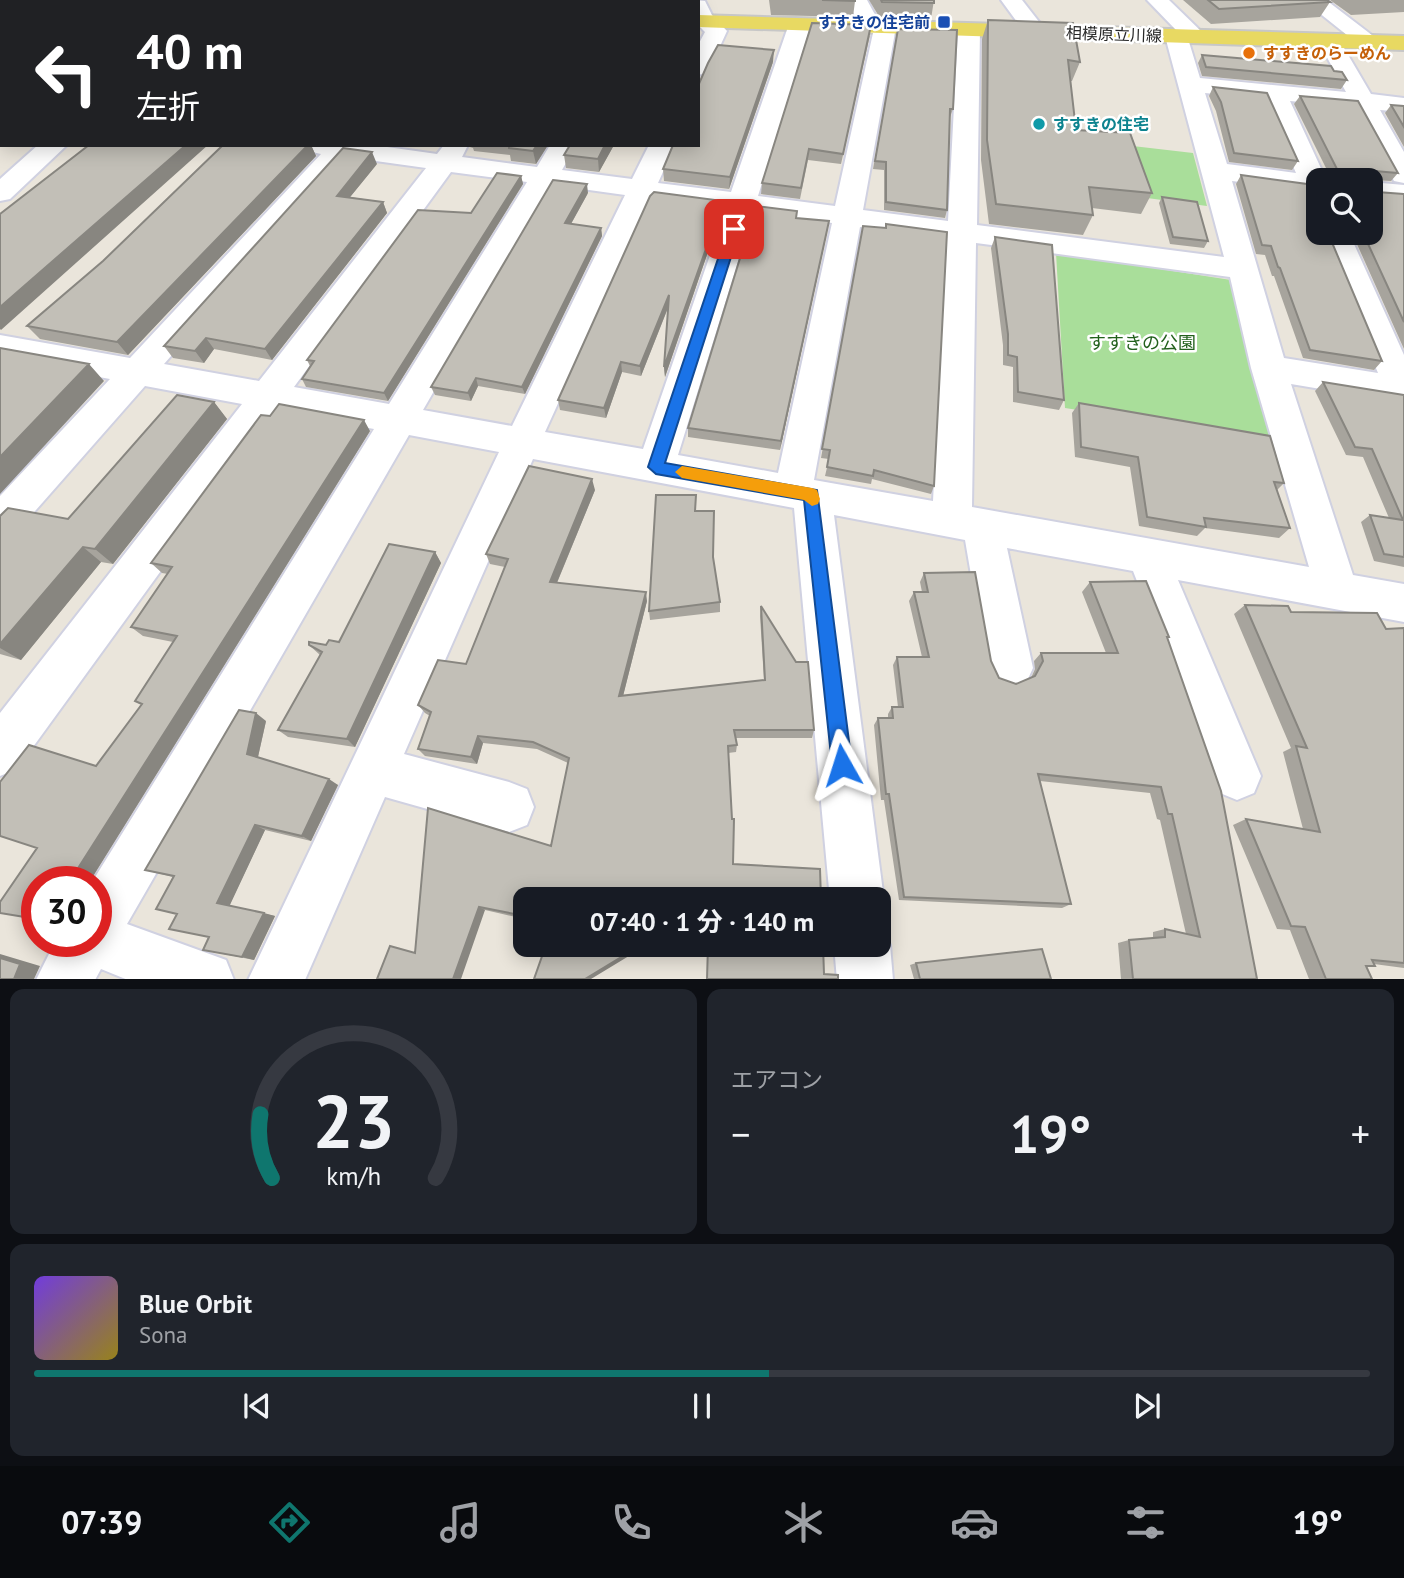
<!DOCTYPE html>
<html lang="ja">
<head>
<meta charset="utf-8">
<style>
	:root { --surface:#171b24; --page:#20242c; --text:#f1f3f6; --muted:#9ea1a6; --line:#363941; --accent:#0f766e }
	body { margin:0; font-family:"PT Sans","Noto Sans JP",sans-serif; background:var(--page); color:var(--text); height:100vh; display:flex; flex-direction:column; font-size:26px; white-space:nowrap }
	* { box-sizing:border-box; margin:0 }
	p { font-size:23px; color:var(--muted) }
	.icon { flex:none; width:38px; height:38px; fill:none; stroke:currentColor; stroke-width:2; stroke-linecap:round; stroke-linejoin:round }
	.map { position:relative; height:979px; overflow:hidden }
	.details { display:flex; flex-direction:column; gap:10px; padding:10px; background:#0d0f14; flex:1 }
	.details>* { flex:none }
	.hud { position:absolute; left:0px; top:0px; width:700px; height:147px; box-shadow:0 4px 18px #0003; background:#202124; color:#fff; overflow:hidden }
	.tools { position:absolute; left:1306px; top:168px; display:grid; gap:14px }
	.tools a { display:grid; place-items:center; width:77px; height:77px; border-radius:14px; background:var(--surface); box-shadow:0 4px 18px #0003; font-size:35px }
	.speed { position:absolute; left:21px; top:866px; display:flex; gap:14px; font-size:35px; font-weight:700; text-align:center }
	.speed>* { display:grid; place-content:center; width:91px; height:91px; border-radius:50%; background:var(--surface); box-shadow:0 4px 18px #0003; line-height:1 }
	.speed .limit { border:10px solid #d22; background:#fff; color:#111 }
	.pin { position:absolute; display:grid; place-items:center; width:60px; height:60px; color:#fff; margin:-30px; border-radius:14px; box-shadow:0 4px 10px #0006 }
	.me { position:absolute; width:77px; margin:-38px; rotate:354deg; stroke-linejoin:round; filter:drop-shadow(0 0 5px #0008) }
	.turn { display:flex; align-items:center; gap:24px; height:147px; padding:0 21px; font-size:32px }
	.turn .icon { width:91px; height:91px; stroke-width:2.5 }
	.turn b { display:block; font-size:49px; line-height:60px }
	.big { font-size:52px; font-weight:700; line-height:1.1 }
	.details .widget { flex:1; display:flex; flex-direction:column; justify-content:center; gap:10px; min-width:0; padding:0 24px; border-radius:14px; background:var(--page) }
	.details .dial { align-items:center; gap:0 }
	.dial svg { height:182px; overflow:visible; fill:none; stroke:var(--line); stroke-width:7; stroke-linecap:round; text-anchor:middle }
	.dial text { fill:var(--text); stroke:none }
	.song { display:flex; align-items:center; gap:21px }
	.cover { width:84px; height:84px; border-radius:10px; background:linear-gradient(135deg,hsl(260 70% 55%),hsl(50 70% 35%)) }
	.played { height:7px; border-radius:4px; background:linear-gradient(90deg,var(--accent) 55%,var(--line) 55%) }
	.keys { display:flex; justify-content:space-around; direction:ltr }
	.heat { display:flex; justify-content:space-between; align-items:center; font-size:38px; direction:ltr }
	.details .tiles { flex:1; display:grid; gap:10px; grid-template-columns:1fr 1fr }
	.widget:last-child { grid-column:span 2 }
	.trip { position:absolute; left:513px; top:887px; width:378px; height:70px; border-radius:14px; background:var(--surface); box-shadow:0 4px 18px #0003; font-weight:700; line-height:70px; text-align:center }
	.menu { display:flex; height:112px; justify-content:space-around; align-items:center; background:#090b0e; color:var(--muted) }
	.menu .icon { width:49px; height:49px }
	.menu .selected { color:var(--accent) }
	.menu b { font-size:32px; color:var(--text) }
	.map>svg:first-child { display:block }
</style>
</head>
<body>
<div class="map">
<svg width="1404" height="980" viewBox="0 0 1404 980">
	<rect width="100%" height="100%" fill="#eae5db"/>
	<path fill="#a9de9a" d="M1124,145l69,8 14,53 -75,-10z
		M1056,253l188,29 46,161 -225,-35z"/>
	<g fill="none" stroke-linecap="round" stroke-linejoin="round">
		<defs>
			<path id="minor" d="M693,0l12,1 7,14 15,16 -17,37 -4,5 -8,2v-30l7,-13 -7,-7v-23h-8z
				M847,0h20l12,22h14l3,5 -33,183 85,11 10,-191 3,-5h16l3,5 -3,195 247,32 -59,-221 3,-5 8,-1 -29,-30h22l38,37 -3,5h-15l11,36 146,14 -28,-51 3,-5h16l34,58 33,4v14l-24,-2 24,42v31l-10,-2 -3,-6 -37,-68 -64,-6 35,76 4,3h-11v21l-10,-2 -5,-9 -71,-9 52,177 94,15 -57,-140h28l55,122v48l-113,-19 62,191 51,9v38l-226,-42 83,196 -7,17 -17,7 -17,-7 -87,-222 -126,-23 26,120 -7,15 -16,6 -16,-6 -7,-15 -22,-128 -131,-25 50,385 -6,13v-13h-48l-36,-392 -261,-49 -129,295 105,28 18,7 7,18 -7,18 -18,7 -124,-35 -80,183h-57l251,-528 -90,-17 -282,489 99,36 8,20h-106l-27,-11 -6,11h-59l19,-38h41v-60h-4l282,-453 -97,-18 -260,358 -17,7v-63l242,-309 -97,-18 -131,149 -14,5v-44l110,-117 -110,-20v-24l130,23 191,-204 -18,-4 -4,-5h74l64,9 7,-9h24l-6,12 75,10 13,-22h26l-14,25 70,9 17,-34h26l-17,38 73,9 58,-168 3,-5h16l3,5 -53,172 77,10 38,-173 -10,-1zM1205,93l59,6 32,74 -69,-9zM347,157l79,11 -167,213 -95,-17zM451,172l76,10 -138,222 -95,-17zM553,185l72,10 -113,231 -89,-16zM651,199l75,10 -83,240 -98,-17zM753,213l79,10 -54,250 -100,-18zM860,227l87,12 -14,262 -119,-21zM976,243l254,34 21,91 58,199 -337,-60z
				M1001,0h21l25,32 -3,5h-16z
				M1303,0h23l55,42 -3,5h-16z
				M0,115h2v16h-2z
				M38,145h29l-57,54 -10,2v-22z
				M1370,182l34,3v16l-34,-3z
				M878,924l12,21 3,35h-56l-3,-35h44z"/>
			<path id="major" d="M698,15l706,21v14l-706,-23z"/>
		</defs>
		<use href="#minor" stroke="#d0d1e1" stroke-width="4"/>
		<use href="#major" stroke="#c7c7c7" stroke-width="4"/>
		<path stroke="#c7c7c7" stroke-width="2.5" stroke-dasharray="3.5 2" stroke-linecap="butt" d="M304,0l18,1"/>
		<use href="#minor" fill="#fff" fill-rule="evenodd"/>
		<use href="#major" fill="#e8d962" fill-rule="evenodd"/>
	</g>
	<path fill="#a7a49d" d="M769,0h86v1l-2,16 -82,-2z
		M869,0h67h-2l-3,19 -51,-1z
		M1183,0h144l3,2 -10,15 -109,7z
		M1330,0h74v12l-53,3z
		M988,20l92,42 -8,19h-2l6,49 76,63 -11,21 -49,-6 1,7 -10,20 -94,-11 -8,-64 1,-121z
		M898,29l55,80 -3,8 -3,93 -2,8 -61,-8v-40l-11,-1z
		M870,35l-29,129 -33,-4 -8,39 -39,-5 1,-11z
		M1202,55l132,16 13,9 -6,9 -139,-13 -4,-13z
		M773,62l-44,127 -65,-8 -1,-12z
		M1213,87l85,74 -6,9 -63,-8 -13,-51 -7,-15z
		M1300,96l98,77 -7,8 -16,-1 -1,9 3,3 27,2v155l-52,-116h18v-53h-48l5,-6h2l-35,-70z
		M1391,105l13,1v41l-19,-34z
		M223,145h88l5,11 -188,199 -88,-16 -13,-13 76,-65z
		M469,145h79l-12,19 -25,-3 -1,-6 -36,-4 -1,-3 -3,-1z
		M614,145l-15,27 -33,-4 -2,-13z
		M377,164l-27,33 33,5 4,11 -115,147 -58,-11 -10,14 -31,-5 -9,-12z
		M1241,175l77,58 64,128 -8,9 -71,-12 -29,-82h-2l-7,-21 -9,-1 -20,-70z
		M521,176l2,8 -135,217 -82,-14 -4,-8 8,-13 -3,-6 164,-147z
		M588,193l-17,31 30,4 1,8 -77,158 -47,-8 -7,15 -36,-6 -4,-8z
		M1162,197l46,44 -4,7 -34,-4 -11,-41z
		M722,211l-57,166 -1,-10 4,-59 -27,68 -19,-4 -16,46 -46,-8 -2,-10z
		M796,218l31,14 -47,218 -92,-13v-9z
		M886,224l48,262 -3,8 -59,-15 -1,5 -46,-8 4,-17 -8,-1 42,-232 22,2z
		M995,237l69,163 -5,10 -46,-8v-35l-10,-2v-20l-12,-97z
		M1323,382l81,13v172l-30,-6 -13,-39 9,-7 19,3 -26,-61 -17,-2 -31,-64z
		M214,402l13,17 -114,145 -12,-2 -80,98 -21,-6v-138l68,3z
		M1079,403l205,80 -7,7 13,38 -11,10 -74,-10 -8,8 -58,-10 -9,-59 -55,-10 -3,-44z
		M370,431l-280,450 -53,1 59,-116 45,-61 -6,-4 38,-59 -30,-6 -12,-9 37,-53 -6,-1 -11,-10z
		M595,490l-38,93 90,18 -24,95 141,-16 -4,-64 1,-10 53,124 -2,8h-76l1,7 -1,7 -8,1 -203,147v19l-40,-9 -70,43 136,-107 17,-83 -31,-14 -54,-6 -6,21 -52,-8 -7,-7 12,-33 -5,-3 -7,-8 48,-41 39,-97 -15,-3 -4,-10z
		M696,511l17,46 7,45v10l-70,8 -1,-9z
		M435,552l6,11 -86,184 -67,-10 -10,-7 42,-75 -11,-10h17l13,-3z
		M924,573l67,88 8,17 17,6 15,-6 4,-9 -1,-8 7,-8h65l-24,-61 8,-10 79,55 -2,2 90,340h-136l-3,-36 11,-3 24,-2v-6l12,-3 21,5 -26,-114 -3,-1 -7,-26 -110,-12 31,123 -9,4 -163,-8 -15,-100h-3l-7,-75 4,-7h10v-4l4,-7h6l-5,-42 4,-8h25l-13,-56 5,-9h8l-2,-10z
		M1245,605l46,7 95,17 18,-1v340l-30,-4 1,2 -9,1 6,12h-63l-19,-49 -13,-1 -44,-104 13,-6 57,10 -20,-77 8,-4 -57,-134z
		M266,721l-8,36 80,28 -27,56 -46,-11 -36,76 46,10 -21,44 -51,-10 6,-13 -32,-23 -4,-37 -28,-7z
		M916,963l135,16h-137l-4,-14z"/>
	<path fill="#888680" d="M244,0h11l-1,2h-11z
		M774,50l-1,12 -44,127 1,-12z
		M186,145h22l-207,185 -1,-1v-22z
		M308,145h3l5,11 -188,199 -11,-13z
		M537,145h11l-12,19 -3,-13z
		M605,145h9l-15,27 -1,-13z
		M372,152l5,12 -35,43 -5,-11z
		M521,176l2,8 -135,217 -4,-8z
		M587,184l1,9 -21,38 -2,-8z
		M723,201l-1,10 -57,166 -1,-10z
		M383,202l4,11 -115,147 -7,-11z
		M829,221l-2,11 -47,218 1,-9z
		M601,228l1,8 -77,158 -3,-7z
		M669,295v10l-28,71 -1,-10z
		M206,338l8,11 -10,14 -9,-12z
		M621,362l1,10 -16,46 -2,-10z
		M89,364l15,17 -104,113v-37z
		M476,378l2,8 -7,15 -3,-8z
		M214,402l13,17 -114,145 -18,-15z
		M364,420l6,11 -280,450 1,1h-14l-4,-6z
		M592,479l3,11 -42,102 -3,-10z
		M83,547l18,15 -80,98 -21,-12v-4z
		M435,552l6,11 -86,184 -8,-8z
		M646,592l1,9 -26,103 -2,-8z
		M256,713l10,8 -9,40 -10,-7z
		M478,736l5,7 -6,21 -6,-7z
		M329,779l9,6 -27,56 -9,-5z
		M255,825l10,5 -36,77 -12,-4z
		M479,907l6,3 -24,69h-8z
		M264,913l11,3 -21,44 -12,-3z
		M641,945h6l-56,34h-6z
		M0,954l40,12 -6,13h-20l-14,-21z"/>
	<path fill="#c2bfb7" stroke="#888680" stroke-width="2" d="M0,0h244l-1,2h-241v102h-2z
		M318,0h253v2h-255z
		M822,0h33v1z
		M881,0h53v3l-52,-1z
		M1208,0h119l3,2 -111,7z
		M988,20l85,3 7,39 -12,-2 8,70 54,3 22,60 -63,-6 4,28 -97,-11 -9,-64z
		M812,23l59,2 -28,129 -34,-5 -8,39 -39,-5z
		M898,29l59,1 -4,79h-3l-3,101 -61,-8v-40l-11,-1z
		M718,45l56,5 -44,127 -67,-8 10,-24h25v-59l10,-23z
		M1202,55l129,11 3,5 8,1 5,8 -141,-13z
		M1213,87l54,6 31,68 -64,-8 -13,-51z
		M1300,96l58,5 40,72 -23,-2 -1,18 3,3 27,2v128l-41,-89h7v-53h-43v-6h8l3,-3z
		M1391,105l13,1v21z
		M89,145h97l-186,162v-93z
		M223,145h85l-191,197 -90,-16 76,-65z
		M509,145h28l-4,6 -24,-3z
		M570,145h35l-7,14 -34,-4z
		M343,148l29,4 -35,44 46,6 -118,147 -59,-11 -11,13 -31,-5z
		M497,173l24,3 -137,217 -82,-14 12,-18 -7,-1 111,-150 53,3z
		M1241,175l66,9 7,9h4v40h10l54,128 -72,-11 -30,-82 -2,-1 -7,-21 -9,-1z
		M553,180l34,4 -22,39 36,5 -79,159 -46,-9 -8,15 -37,-6z
		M654,192l69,9 -59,166 5,-72 -29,71 -19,-4 -17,46 -46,-8 92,-204z
		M1162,197l35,5 11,39 -35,-4z
		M756,206l41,5 -1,7 33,3 -48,220 -93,-13z
		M886,224l61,8 -13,254 -60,-16 -1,6 -46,-9 3,-17 -8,-1 41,-223 23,2z
		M995,237l57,8 12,155 -46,-8 -1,-35 -9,-2v-21z
		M0,348l89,16 -89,93z
		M1323,382l81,13v162l-20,-3 -14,-39 33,5 -31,-71 -17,-2z
		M177,395l37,7 -119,147 -12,-2 -83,97v-128l8,-8 60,11z
		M1079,403l191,33 14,47 -10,-1 16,46 -86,-10 2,9 -59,-10 -9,-60 -57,-10z
		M279,404l85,16 -291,456 4,4v2h-40v37l-37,-6v-11l37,-54 -37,-12v-54l29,-37 67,21 46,-62 -7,-3 42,-65 -46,-9 41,-60 -21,-4 110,-148 9,1z
		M529,466l63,13 -42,103 96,10 -27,104 146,-16 -4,-74 35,56h12l6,68h-80l3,15 -9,1 4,73h2l-1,45 87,5 1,31h-296v16l-46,-9 -26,72h-76l13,-33 25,7 13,-145 123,38 18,-88 -36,-16 -55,-6 -7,21 -53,-8 13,-37 -13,-7 20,-45 28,4 42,-105 -22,-5z
		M656,495h40l-1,16h19l-1,46 7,45 -71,9z
		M389,544l46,8 -88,187 -69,-9 44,-78 -13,-7v-3l17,3 3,-5 10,2z
		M975,572l16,89 8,17 17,6 19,-8 8,-15 -2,-8h77l-28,-71 56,-1 23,56h-2l54,154 36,188h-124l-4,-39 36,-3v-8l35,8 -28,-123h-4l-7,-27 -123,-13 33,130 -167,-7 -15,-103h-3l-8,-76h15l-1,-11h11l-6,-50h32l-15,-65h14l-4,-19z
		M1245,605l43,1 3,6 86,1 9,16 18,-1v335l-32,-3 3,6h-9l6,13h-46l-21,-52 -14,-1 -45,-107 74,13 -24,-86 11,2z
		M239,710l17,3 -9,41 82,25 -27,57 -47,-11 -38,78 47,10 -22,44 -39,-7 6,-13 -40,-8 8,-15 -21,-5 18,-33 -29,-6z
		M546,945h95l-56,34h-51z
		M708,945h115l1,29 14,1v4h-131z
		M1042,949l9,30h-131l-4,-16z
		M0,958l20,6 -6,15h1h-15z"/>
	<path fill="#1a73e8" stroke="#114b97" stroke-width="2" d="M734,225l6,4 -75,234 152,27 35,275 -3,7 -7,3 -8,-3 -2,-7 -28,-265 -148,-26 -8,-7 80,-238z"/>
	<path fill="#f59e0b" d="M682,466l130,22 5,2 3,9 -2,5 -6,2 -8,-6 -122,-22 -7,-6z"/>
	<rect fill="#1a4fb4" stroke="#fff" stroke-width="2.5" x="937" y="15" width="14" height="14" rx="3.5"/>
	<circle fill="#e8710a" stroke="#fff" stroke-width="2.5" cx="1249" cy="53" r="7"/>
	<circle fill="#0f9aa8" stroke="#fff" stroke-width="2.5" cx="1039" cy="124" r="7"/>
	<g text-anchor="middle" stroke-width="5" stroke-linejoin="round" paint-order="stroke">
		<g font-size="16" font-weight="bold" fill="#164399" stroke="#fff" text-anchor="end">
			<text x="930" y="28">すすきの住宅前</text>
		</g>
		<g font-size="16" fill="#282828" stroke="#fff">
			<text transform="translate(1114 34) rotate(2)" y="6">相模原立川線</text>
		</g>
		<g font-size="16" font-weight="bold" fill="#c56008" stroke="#fff" text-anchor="start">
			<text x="1263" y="59">すすきのらーめん</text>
		</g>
		<g font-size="16" font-weight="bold" fill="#0d838f" stroke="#fff" text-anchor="start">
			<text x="1053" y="130">すすきの住宅</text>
		</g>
		<g font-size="18" fill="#23611d" stroke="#fff">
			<text x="1142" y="349">すすきの公園</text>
		</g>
	</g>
</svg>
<div class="tools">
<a><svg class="icon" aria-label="search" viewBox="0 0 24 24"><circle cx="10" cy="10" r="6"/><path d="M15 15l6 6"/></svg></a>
</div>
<div class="speed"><div class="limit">30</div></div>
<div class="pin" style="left:734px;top:229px;background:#d93025"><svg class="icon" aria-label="arrive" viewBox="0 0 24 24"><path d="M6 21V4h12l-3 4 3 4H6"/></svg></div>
<svg class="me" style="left:842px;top:765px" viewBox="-20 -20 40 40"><path d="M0-17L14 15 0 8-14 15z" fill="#1a73e8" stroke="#fff" stroke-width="4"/></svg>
<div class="trip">07:40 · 1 分 · 140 m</div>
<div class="hud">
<div class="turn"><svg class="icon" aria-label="left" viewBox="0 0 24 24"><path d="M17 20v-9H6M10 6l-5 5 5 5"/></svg><div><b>40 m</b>左折</div></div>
</div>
</div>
<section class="details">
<div class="tiles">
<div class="widget dial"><svg viewBox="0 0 100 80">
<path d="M14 69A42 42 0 1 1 86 69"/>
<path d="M14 69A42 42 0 0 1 9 41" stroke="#0f766e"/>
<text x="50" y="56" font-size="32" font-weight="700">23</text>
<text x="50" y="72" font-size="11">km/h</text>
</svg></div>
<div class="widget"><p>エアコン</p>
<div class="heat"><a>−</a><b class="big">19°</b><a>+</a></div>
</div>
<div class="widget">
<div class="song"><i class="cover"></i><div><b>Blue Orbit</b><p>Sona</p></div></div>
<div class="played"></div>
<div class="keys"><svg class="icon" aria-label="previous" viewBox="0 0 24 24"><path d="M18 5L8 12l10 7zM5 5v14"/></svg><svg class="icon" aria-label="pause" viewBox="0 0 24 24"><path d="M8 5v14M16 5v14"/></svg><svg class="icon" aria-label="next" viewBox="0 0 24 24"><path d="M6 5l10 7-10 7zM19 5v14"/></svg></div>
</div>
</div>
</section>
<nav class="menu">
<b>07:39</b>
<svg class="icon selected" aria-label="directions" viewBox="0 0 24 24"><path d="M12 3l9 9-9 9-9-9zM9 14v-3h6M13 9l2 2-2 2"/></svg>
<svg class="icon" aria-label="music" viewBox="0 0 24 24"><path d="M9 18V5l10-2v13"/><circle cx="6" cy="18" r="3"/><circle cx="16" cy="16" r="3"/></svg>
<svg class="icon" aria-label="phone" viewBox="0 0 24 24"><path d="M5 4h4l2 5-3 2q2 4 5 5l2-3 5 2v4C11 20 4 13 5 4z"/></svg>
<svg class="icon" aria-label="climate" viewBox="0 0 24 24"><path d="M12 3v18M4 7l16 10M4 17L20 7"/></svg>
<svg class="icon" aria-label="car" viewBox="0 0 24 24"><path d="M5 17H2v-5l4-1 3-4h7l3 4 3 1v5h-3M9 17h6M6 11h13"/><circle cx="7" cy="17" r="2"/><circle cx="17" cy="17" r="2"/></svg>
<svg class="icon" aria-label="filters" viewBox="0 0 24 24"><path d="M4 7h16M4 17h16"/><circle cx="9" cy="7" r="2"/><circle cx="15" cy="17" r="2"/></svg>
<b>19°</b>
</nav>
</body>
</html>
